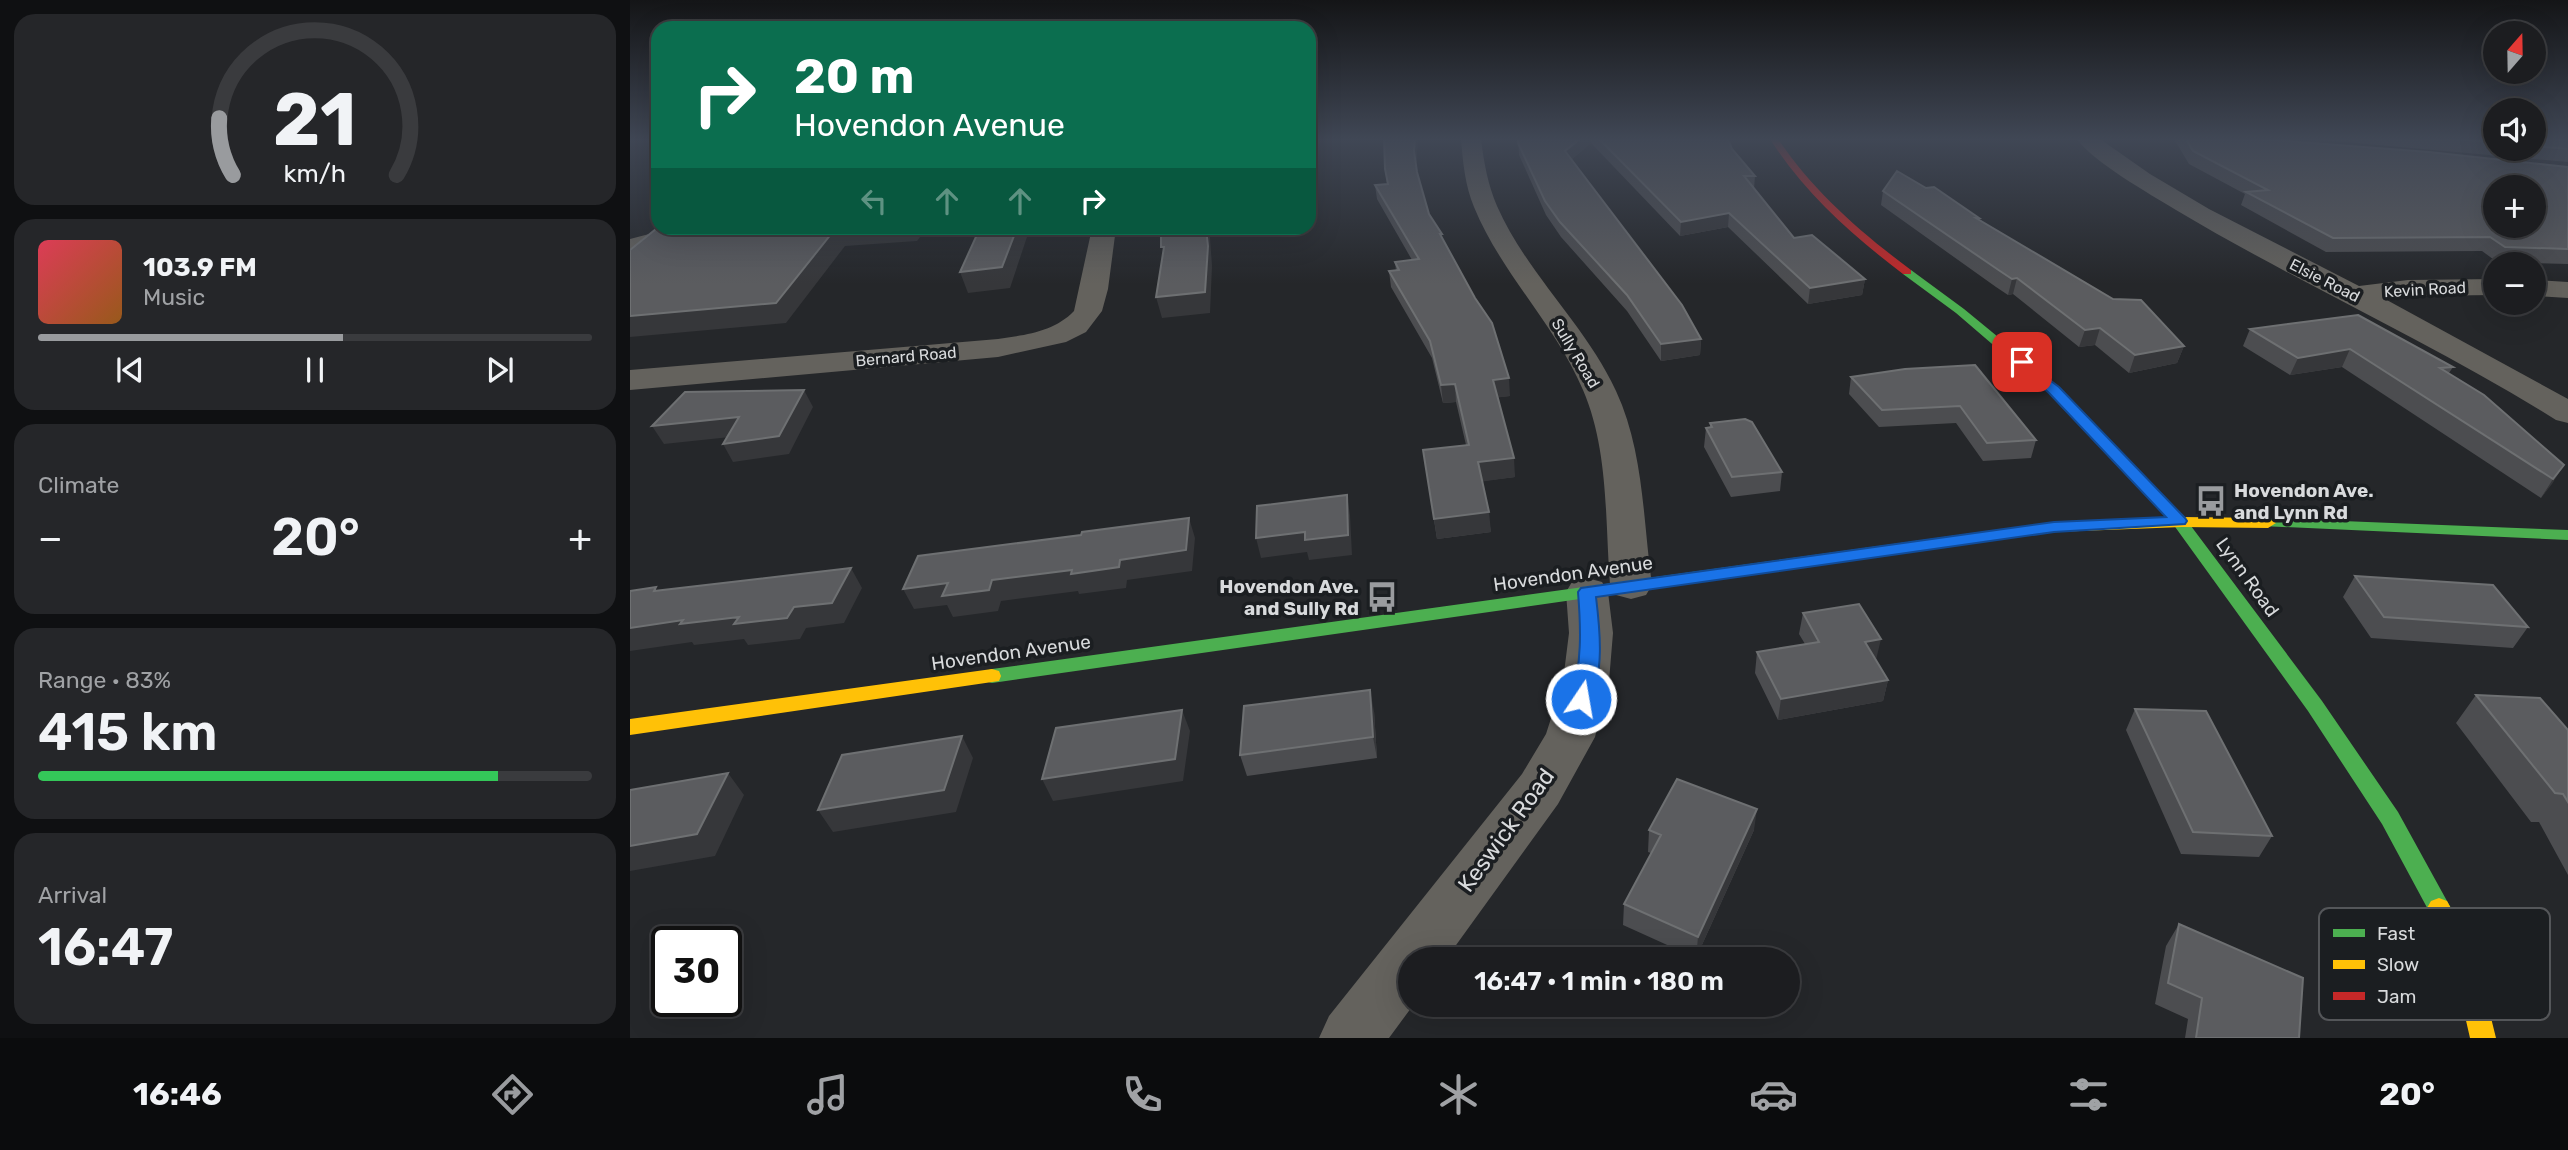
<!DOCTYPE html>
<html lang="en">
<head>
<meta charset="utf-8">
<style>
	:root { --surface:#1c1d20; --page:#252629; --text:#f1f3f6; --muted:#a0a2a5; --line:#3a3b3e; --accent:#999b9e }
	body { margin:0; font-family:Rubik,sans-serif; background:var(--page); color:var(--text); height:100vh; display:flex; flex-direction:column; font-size:26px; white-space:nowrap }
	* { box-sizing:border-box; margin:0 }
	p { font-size:23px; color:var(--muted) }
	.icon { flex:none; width:38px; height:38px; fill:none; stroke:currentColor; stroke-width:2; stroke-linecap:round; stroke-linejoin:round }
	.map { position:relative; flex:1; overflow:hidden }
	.sheet { display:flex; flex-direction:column; gap:14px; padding:14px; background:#0f1012; width:630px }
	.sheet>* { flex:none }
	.banner { position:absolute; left:21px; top:21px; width:665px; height:214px; border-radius:21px; box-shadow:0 7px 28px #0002,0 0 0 2px var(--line); background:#0b6e4f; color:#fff; overflow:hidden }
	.needle { width:46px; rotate:20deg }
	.buttons { position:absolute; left:1853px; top:21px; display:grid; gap:14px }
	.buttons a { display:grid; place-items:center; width:63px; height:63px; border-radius:50%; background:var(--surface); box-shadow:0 7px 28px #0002,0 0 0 2px var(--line); font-size:35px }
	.speed { position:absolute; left:21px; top:926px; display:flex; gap:14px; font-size:35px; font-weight:700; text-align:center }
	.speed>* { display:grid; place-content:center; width:91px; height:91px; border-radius:50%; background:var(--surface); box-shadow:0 7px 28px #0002,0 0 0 2px var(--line); line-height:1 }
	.speed .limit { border:4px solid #111; border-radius:10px; background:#fff; color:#111 }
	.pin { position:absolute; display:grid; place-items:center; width:60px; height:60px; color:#fff; margin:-30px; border-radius:14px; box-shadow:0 4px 10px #0006 }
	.me { position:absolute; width:77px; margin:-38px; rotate:12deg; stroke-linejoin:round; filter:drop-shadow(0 0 5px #0008) }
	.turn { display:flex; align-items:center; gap:24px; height:147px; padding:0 28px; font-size:32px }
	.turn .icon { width:91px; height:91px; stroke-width:2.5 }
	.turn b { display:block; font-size:49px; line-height:60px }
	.lanes { display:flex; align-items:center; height:66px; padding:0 28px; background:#0003; justify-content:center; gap:35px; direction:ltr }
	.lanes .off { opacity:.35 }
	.big { font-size:52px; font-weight:600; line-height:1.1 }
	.sheet .tile { flex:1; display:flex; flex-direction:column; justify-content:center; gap:10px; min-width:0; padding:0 24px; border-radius:21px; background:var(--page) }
	.sheet .dial { align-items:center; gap:0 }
	.dial svg { height:182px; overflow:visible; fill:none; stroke:var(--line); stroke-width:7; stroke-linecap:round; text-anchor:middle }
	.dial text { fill:var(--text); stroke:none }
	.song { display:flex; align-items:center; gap:21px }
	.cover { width:84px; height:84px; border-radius:10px; background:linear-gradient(135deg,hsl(350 70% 55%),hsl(30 70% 35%)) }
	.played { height:7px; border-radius:4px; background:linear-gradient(90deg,var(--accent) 55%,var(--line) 55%) }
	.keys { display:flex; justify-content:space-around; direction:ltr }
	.heat { display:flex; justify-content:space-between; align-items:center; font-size:38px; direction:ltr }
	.charge { height:10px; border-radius:5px; background:linear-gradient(90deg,#34c759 83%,var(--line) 0) }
	.trip { position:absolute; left:768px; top:947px; width:402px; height:70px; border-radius:35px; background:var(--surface); box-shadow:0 7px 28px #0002,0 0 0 2px var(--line); font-weight:600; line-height:70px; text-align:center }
	.dock { display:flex; height:112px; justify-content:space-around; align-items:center; background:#0b0c0d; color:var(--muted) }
	.dock .icon { width:49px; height:49px }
	.dock .current { color:var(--accent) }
	.dock b { font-size:32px; color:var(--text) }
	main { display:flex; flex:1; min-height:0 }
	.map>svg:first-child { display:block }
</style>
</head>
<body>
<main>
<section class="sheet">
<div class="tile dial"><svg viewBox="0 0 100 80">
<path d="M14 69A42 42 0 1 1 86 69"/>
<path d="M14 69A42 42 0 0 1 8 44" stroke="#999b9e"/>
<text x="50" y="56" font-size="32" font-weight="700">21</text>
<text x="50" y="72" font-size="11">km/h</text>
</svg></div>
<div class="tile">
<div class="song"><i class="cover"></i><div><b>103.9 FM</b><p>Music</p></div></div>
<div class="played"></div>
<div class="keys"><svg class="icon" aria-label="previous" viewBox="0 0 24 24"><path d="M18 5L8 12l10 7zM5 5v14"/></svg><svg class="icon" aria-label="pause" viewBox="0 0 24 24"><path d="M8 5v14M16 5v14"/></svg><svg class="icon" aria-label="next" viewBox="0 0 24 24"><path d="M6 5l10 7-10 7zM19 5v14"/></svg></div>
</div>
<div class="tile"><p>Climate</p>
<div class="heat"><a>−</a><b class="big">20°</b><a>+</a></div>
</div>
<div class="tile"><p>Range · 83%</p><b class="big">415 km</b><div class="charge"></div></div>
<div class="tile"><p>Arrival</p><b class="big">16:47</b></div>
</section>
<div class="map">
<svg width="1938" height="1038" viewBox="0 0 1938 1038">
	<rect width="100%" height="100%" fill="#25272a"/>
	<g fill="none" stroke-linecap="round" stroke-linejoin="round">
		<path fill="#64625d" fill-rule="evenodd" d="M831,139h20c3,24 7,46 16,67 30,68 88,118 119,185 28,60 27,130 36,194l-6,10 -15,4 -15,-4 -6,-10c-5,-64 -1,-135 -27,-195 -28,-66 -82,-117 -109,-183 -9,-22 -11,-44 -13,-68z
			M1447,139h23l50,35 59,35 150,77 49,-6 88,-1v16l-88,1 -23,3 183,100v24l-12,-3c-123,-77 -256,-136 -380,-210 -26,-16 -83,-48 -99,-71z
			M42,228h38l-3,5 -77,22v-16z
			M462,228h24l-8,61 -6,22 -16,21 -20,10 -68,15 -368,33v-20l368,-31c27,-4 56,-7 76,-28z
			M1904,280l34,2v16l-34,-2z
			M957,578l15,4 6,10 5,41 -4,48 -14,56 -37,67 -112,155h-36v45h4l-25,34h-70l10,-22 193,-242 24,-40 17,-53 6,-48 -3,-41 6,-10z"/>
		<path fill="#4caf50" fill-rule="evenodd" d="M1273,270h8l53,39 95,78 126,131 137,183 76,111 49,89 4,7 -4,7 -8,3 -8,-3 -49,-91 -74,-113 -135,-187 -124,-131 -93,-80 -53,-39z
			M1638,518l300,12v10l-306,-14 -2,-3 2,-3z
			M1321,536l8,5 -2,4 -965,138 -7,-2 -2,-5 2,-5 7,-2z"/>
		<path fill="#ffc107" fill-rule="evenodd" d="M1552,517l86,1 8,5 -8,5 -86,-1 -128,5 -103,14 -8,-5 8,-5 103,-14z
			M362,669l7,2 2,5 -2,5 -369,54v-16z
			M1809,898l8,3 28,52 21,85h-26l-19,-83 -24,-47 4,-7z"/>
		<path fill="#c62828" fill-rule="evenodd" d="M1140,139h8c36,53 82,93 133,131v4h-8c-51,-39 -98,-80 -133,-135z"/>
	</g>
	<path fill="#4c4d50" d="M788,139l-2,25 1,8 12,42 14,25 67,157 -12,1 17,80 -33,4 9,51 -54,7 -14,-89 43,-5 -10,-43 -13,1 -11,-45 -41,-71 -2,-16h7l-1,-9 17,-2 -35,-61 -2,-14 12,-1 -2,-15z
		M888,139h210l4,10 23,27 -1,13 40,49 71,41 -3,16 -54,9 -80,-77 -48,9 -89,-93 -19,16 129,180 -1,16 -39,6 -34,-50 -66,-74 -15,-22 -27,-60z
		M1544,139h86l308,28v97l-71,-2 -15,-11 -156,1 -85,-47 4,-11 -56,-30z
		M1657,139h209v10h38v-10h34v23l-234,-21z
		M1296,188l53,30v2l205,126 -7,17 -48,10 -34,-28 -16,2 -66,-53 -5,1 -12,-8 -115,-82 2,-14z
		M1620,329l203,38 -4,6 115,92 -23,33 -199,-131 -52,8 -47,-29z
		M1345,365l61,75 -5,18 -48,3 -27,-38 -77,4 -30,-33 2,-17z
		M1080,423l72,49 -2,19 -49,6 -27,-50 2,-19 4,-1z
		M1725,576l173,51 -15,21 -142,-10 -28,-41z
		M1173,613l85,67 -5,21 -105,19 -23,-47 2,-21 48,-8 -6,-10z
		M1846,695l92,35v145l-29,-53h-8l-75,-99z
		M1505,709l137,127 -13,21 -78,-3 -55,-124z
		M744,711l3,47 -130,18 -7,-21z
		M1019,830h105l-58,128 -73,-33 1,-21 27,-51 -3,-1z
		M1549,924l120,114h-114l3,-19 -33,-15 11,-58z"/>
	<path fill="#36373a" d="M785,139h3l-2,25 -2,-13z
		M950,139h11v4l-25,21 -1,-13z
		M1099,213l-1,14 -48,9 1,-14z
		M206,228h91l-10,13 -72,5 -59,77 -156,14v-21z
		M387,228h13l-20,60 -42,5 -8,-21z
		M576,228h2l2,9 2,29 -2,47 -48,5 -6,-21z
		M1387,278l-4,16 -5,1 4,-16z
		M1235,279l-3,16 -54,9 2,-16z
		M1470,328l-5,17 -16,2 6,-17z
		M1071,339l-1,16 -39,6v-17z
		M1554,346l-7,17 -48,10 6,-18z
		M1720,349l-8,18 -52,8 8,-17z
		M879,378l1,18 -16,2 -1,-18z
		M825,384l1,18 -13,1 -2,-18z
		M174,390l9,17 -24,47 -56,8 -10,-18z
		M109,417l10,18 -85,9 -12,-18z
		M884,458l1,19 -36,5 -1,-20z
		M1934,465l-12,19 -11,14 12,-19z
		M717,495l3,20 2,40 -43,5 -2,-8 -46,6 -5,-20 49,-6z
		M859,512l2,20 -54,7 -3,-20z
		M559,518l6,20 -3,33 -65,9 -1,8 -47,6 -1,-3 -77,10 -3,10 -45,6 -6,-12 -33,4 -11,-20 45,-6 44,-3 128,-20z
		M221,568l11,20 -18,35 -38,5 -6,11 -52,6 -4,-6 -50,6 -2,-3 -62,9v-23l53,-8z
		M1251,639l-5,21 -11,-18z
		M1258,680l-5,21 -105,19 3,-21z
		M740,690l4,21 3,47 -4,-21z
		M552,710l8,21 -7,50 -130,20 -11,-22z
		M332,736l11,22 -17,54 -123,20 -15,-22z
		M98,773l16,22 -29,61 -85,15v-25z
		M1127,809l-3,21 -58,128 2,-21z"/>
	<path fill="#5b5c5f" stroke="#6e7072" stroke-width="2" fill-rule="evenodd" d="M754,139h31l-1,12 3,21 12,42 13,20h-2l35,64 17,25 17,55 -16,2 21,78 -36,4 11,50 -55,7 -11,-69 46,-5 -14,-61 -14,1 -11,-44 -41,-70 10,-1 -4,-8 24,-3 -44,-74 13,-1 -3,-15z
		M888,139h62l-15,12 117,154 19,34 -40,5 -34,-49 -67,-73 -15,-21 -27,-58z
		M969,139h129l4,10 23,27h-11l50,62 18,-3 53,44 -55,9 -81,-75 -48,9z
		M1556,139h74l169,13 139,15v82l-63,-2 -15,-10 -157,1 -87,-46 22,-2 -75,-39zM1866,187h38v39h-38z
		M1827,139h39v4z
		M1904,139h34v10l-34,-3z
		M1267,171l29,17 8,-1 45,31h-3l137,81 28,1 43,46 -49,9 -35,-27 -15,2 -68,-52 -5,1 -12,-8 -117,-80z
		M33,228h186h-13l-60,75 -146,13v-66l26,-21z
		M350,228h37l-15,39 -42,5z
		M531,228h45l2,18 -3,46 -49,5 8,-50h-3z
		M1728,315l95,52 -13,1 44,27 80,70 -11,14 -203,-130 -52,9 -48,-29z
		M1345,365l61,75 -49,3 -27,-37 -78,4 -31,-33 54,-8z
		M174,390l-25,46 -56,8 16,-27 -87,9 33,-34z
		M1115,419l7,3 30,50 -50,5 -26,-49 6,-1 -2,-4z
		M717,495l1,40 -43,5v-8l-49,6 1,-32z
		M559,518l-3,32 -66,10 -1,7 -48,7 1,-4 -80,10 -3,10 -47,6 6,-13 -45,6 15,-33 163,-21 1,-3z
		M221,568l-19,35 -38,4 -7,11 -53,6 5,-7 -59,7 3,-4 -53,8v-37l26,-4 -2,4z
		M1725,576l138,9 35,42 -144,-10z
		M1229,604l22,35 -16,3 23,38 -107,19 -24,-47 62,-10 -16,-29z
		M740,690l3,47 -133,18 4,-49z
		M1846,695l64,3 28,32v72l-5,-8 -8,-1z
		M1505,709l71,2 66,125 -79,-4z
		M552,710l-7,49 -133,20 14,-51z
		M332,736l-18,54 -126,20 24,-55z
		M98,773l-31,61 -67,12v-56z
		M1047,779l80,30 -59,128 -74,-33 37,-69 -12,-5z
		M1549,924l124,54 -4,60h-103l6,-40 -34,-15z"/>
	<linearGradient id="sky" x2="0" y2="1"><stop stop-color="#141517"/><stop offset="0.49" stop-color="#404755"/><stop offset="1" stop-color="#404755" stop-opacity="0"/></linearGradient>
	<rect width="1938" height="284" fill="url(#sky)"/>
	<path fill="#1a73e8" stroke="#114b97" stroke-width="2" d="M1392,359l37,28 126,131 2,3 -2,3 -131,8 -458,65c4,33 9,77 -8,108l-7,2 -7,-2 -3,-6c11,-35 10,-70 7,-107l3,-4 473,-66 112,-5 -117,-124 -31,-28 -2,-3z"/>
	<defs>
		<symbol id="bus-bare" viewBox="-9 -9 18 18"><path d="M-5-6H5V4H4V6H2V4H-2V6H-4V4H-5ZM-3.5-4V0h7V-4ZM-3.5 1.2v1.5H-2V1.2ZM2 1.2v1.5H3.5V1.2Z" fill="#999b9e" stroke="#1b1e21" stroke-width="2.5" paint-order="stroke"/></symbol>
	</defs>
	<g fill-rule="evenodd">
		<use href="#bus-bare" x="1559" y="479" width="44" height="44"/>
		<use href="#bus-bare" x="730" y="575" width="44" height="44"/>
	</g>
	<g text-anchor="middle" stroke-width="7" stroke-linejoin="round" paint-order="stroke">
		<g font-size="16" fill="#d8dadc" stroke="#1b1e21">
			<text transform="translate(1695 280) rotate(27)" y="6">Elsie Road</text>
			<text transform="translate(1795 289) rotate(-3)" y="6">Kevin Road</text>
			<text transform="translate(946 353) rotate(59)" y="6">Sully Road</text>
			<text transform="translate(276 356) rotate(-5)" y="6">Bernard Road</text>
		</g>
		<g font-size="19" font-weight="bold" fill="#d8dadc" stroke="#1b1e21" text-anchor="start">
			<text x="1604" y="497">Hovendon Ave.<tspan x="1604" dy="22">and Lynn Rd</tspan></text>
			<text x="729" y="593" text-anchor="end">Hovendon Ave.<tspan x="729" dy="22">and Sully Rd</tspan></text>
		</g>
		<g font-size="19" fill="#d8dadc" stroke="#1b1e21">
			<text transform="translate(943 573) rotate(-8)" y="7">Hovendon Avenue</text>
			<text transform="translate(1618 577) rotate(54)" y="7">Lynn Road</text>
			<text transform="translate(381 652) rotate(-8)" y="7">Hovendon Avenue</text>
		</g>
		<g font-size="23" fill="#d8dadc" stroke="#1b1e21">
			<text transform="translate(876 830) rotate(-54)" y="8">Keswick Road</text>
		</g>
	</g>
	<rect x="1689" y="908" width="231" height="112" rx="10" fill="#1b1e21" stroke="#545659" stroke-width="2"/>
	<rect x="1703" y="929" width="32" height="8" fill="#4caf50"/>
	<rect x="1703" y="960" width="32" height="9" fill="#ffc107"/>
	<rect x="1703" y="992" width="32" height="8" fill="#c62828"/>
	<g font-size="19" fill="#d8dadc">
		<text x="1747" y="940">Fast</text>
		<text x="1747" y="971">Slow</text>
		<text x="1747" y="1003">Jam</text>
	</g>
</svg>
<div class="buttons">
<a><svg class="needle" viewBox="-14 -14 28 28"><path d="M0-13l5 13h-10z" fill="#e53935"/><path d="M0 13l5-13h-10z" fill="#a0a2a5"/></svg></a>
<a><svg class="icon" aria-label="sound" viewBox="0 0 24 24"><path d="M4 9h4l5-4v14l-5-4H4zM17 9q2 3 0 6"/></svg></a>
<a>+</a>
<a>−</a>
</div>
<div class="speed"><div class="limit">30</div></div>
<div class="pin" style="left:1392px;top:362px;background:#d93025"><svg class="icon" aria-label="arrive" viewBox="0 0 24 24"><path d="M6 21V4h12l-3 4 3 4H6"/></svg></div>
<svg class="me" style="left:951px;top:699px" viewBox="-20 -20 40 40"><circle r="17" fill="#1a73e8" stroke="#fff" stroke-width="3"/><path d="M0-11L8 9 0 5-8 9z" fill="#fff"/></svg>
<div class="trip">16:47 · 1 min · 180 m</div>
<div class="banner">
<div class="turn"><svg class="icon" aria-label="right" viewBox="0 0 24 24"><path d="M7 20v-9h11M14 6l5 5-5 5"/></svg><div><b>20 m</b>Hovendon Avenue</div></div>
<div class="lanes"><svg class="icon off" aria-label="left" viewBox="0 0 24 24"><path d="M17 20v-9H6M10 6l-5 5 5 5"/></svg><svg class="icon off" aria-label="ahead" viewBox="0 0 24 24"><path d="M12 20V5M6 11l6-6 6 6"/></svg><svg class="icon off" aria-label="ahead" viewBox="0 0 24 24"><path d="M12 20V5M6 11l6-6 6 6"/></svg><svg class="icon" aria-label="right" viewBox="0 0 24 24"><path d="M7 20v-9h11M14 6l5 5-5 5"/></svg></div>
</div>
</div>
</main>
<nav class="dock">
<b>16:46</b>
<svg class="icon current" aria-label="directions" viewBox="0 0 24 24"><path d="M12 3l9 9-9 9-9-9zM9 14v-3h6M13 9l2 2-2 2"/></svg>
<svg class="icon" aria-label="music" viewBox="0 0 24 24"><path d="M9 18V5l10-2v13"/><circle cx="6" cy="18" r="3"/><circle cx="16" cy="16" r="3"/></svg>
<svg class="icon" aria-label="phone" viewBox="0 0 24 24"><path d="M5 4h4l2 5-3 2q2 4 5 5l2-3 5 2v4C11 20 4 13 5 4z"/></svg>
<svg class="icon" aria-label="climate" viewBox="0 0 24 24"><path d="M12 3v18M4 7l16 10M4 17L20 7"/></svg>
<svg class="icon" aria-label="car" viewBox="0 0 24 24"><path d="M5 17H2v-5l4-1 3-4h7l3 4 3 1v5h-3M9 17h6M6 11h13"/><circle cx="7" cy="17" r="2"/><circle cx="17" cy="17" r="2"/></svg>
<svg class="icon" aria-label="filters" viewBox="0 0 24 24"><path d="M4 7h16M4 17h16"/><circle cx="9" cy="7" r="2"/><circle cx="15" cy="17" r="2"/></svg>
<b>20°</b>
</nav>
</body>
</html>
